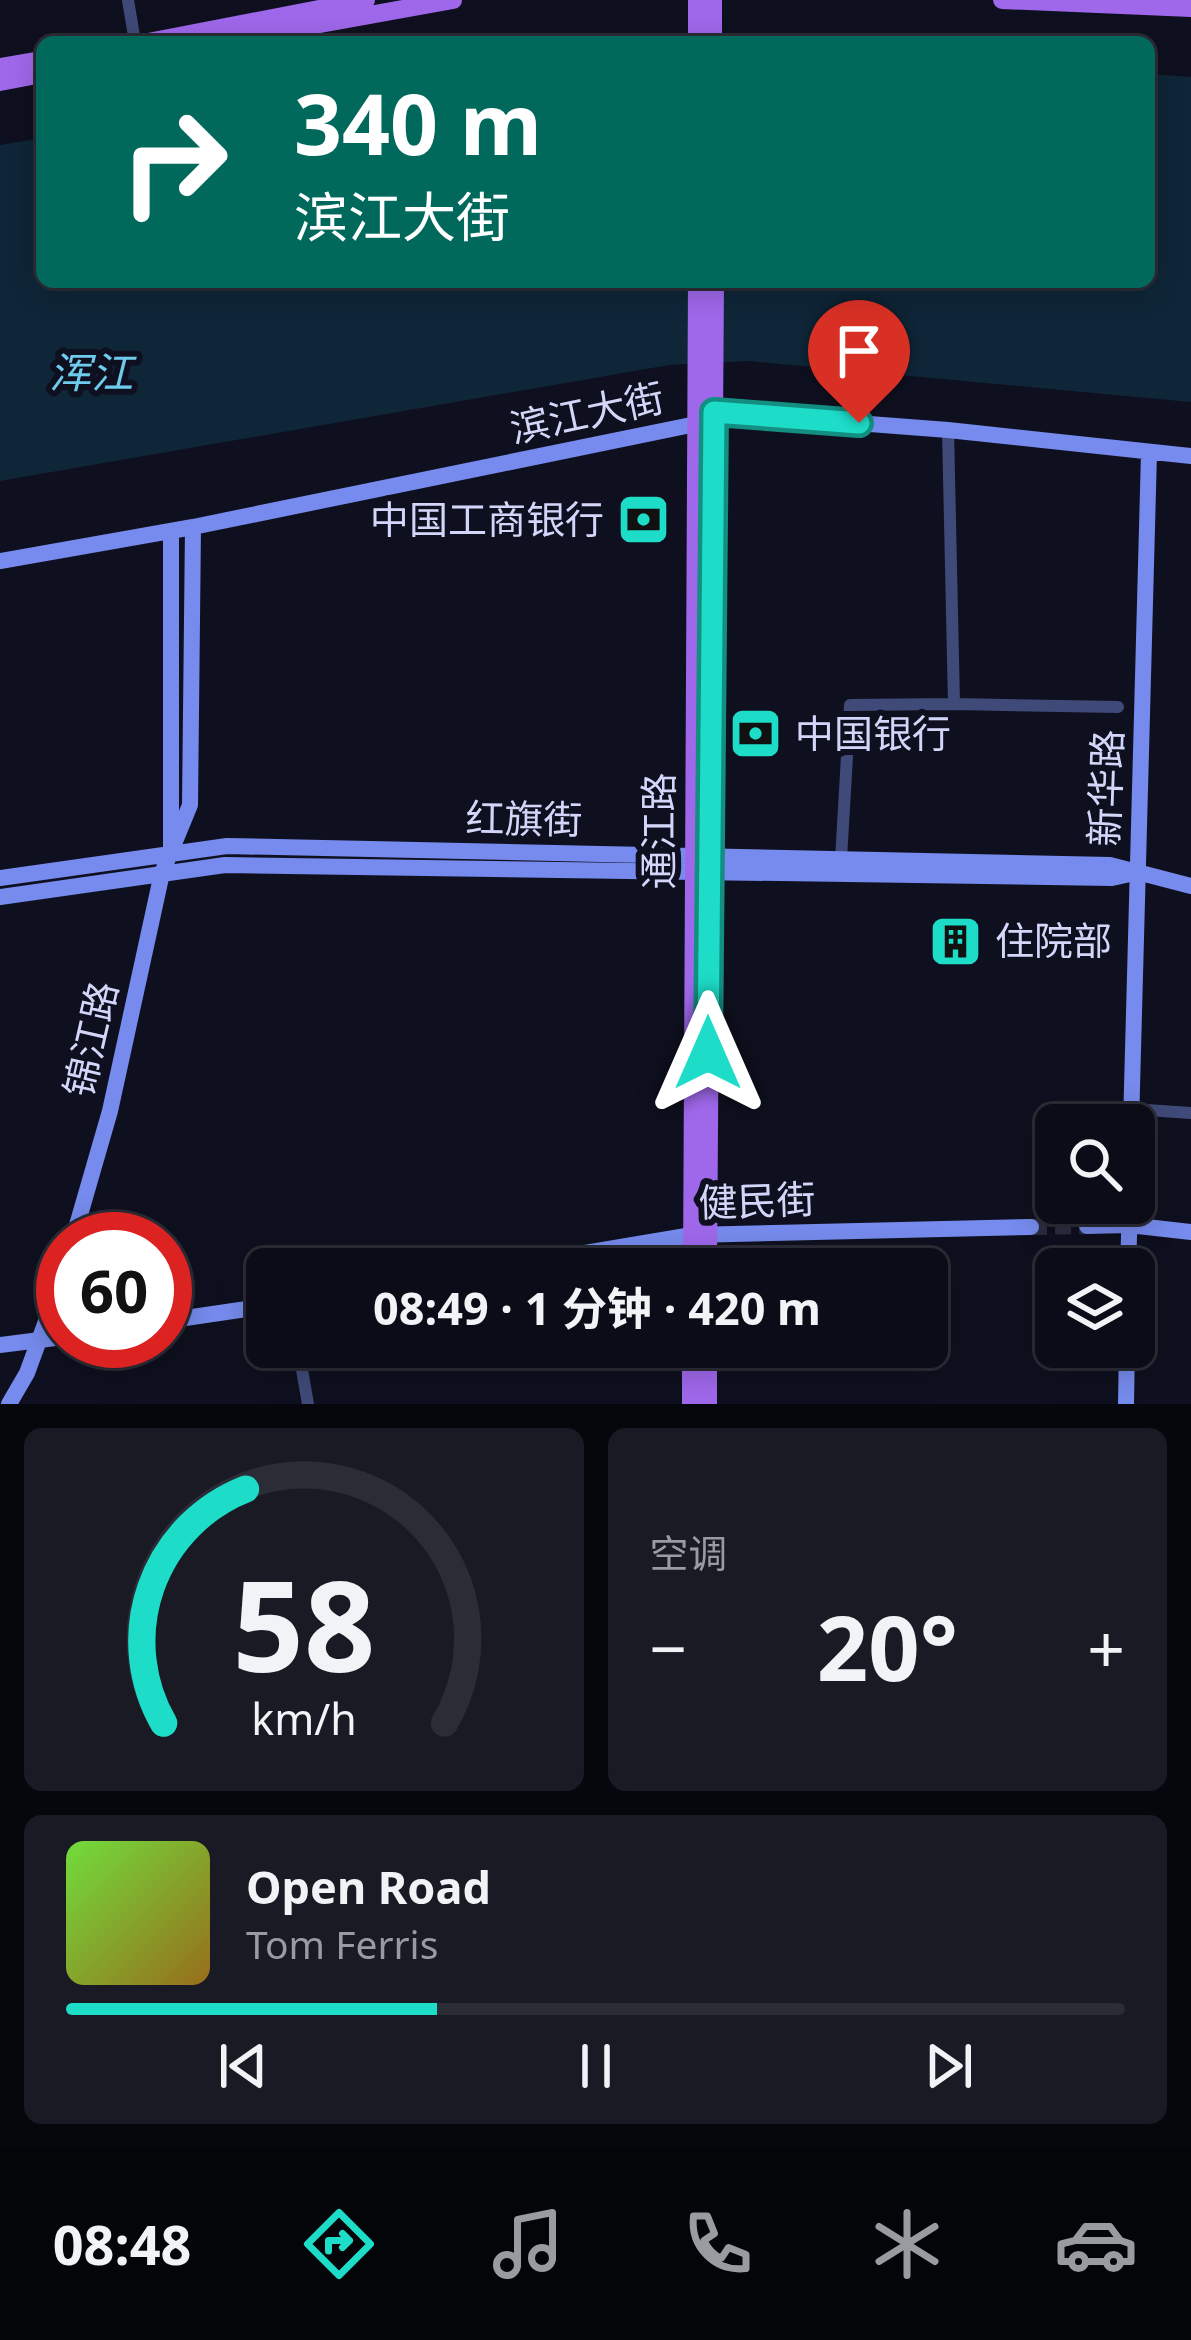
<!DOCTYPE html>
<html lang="zh">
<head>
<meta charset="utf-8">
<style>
	:root { --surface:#0b0c17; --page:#191a24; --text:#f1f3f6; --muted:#9a9ba1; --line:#2b2c36; --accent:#1ddcc8 }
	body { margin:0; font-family:"Noto Sans","Noto Sans SC",sans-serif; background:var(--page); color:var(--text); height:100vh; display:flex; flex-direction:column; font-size:45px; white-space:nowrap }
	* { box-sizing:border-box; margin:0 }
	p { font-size:39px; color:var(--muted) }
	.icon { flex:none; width:66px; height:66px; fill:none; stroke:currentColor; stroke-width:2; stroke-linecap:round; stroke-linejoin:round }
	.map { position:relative; height:1404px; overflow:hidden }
	.panel { display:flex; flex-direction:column; gap:24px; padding:24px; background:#06070d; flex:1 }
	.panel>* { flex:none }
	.guide { position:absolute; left:36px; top:36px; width:1119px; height:252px; border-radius:18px; box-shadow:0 6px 30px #0003,0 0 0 3px var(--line); background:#00695c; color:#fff; overflow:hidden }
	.fabs { position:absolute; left:1035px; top:1104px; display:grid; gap:24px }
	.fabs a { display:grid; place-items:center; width:120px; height:120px; border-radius:18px; background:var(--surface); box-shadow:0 6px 30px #0003,0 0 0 3px var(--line); font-size:60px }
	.speed { position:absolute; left:36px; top:1212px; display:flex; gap:24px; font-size:60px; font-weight:700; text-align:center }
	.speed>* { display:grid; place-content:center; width:156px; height:156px; border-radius:50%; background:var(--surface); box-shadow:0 6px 30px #0003,0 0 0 3px var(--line); line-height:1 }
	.speed .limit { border:18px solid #d22; background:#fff; color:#111 }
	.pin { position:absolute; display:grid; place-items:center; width:102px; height:102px; color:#fff; margin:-123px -51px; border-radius:50% 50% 50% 0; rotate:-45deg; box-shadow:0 0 12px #0007 }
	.pin .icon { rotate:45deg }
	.me { position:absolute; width:132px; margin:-66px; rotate:0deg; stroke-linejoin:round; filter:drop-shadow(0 0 9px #0008) }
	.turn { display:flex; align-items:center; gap:42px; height:252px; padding:0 60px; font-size:54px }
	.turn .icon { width:156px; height:156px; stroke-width:2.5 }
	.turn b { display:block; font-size:84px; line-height:102px }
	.big { font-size:90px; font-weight:700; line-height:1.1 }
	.panel .card { flex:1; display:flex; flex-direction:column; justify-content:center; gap:18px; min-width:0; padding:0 42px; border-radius:18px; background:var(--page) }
	.panel .dial { align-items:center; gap:0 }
	.dial svg { height:312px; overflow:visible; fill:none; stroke:var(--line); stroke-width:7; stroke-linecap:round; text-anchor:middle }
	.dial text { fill:var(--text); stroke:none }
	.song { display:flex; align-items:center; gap:36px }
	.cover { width:144px; height:144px; border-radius:18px; background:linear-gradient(135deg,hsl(100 70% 55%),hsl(40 70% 35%)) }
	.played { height:12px; border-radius:6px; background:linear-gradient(90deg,var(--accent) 35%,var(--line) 35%) }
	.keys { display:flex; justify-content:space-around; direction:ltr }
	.heat { display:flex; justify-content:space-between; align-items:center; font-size:66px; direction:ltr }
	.panel .tiles { flex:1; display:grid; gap:24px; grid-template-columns:1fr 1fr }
	.card:last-child { grid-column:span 2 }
	.trip { position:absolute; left:246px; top:1248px; width:702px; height:120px; border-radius:18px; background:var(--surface); box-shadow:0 6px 30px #0003,0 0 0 3px var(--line); font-weight:700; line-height:120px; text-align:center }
	.tab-bar { display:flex; height:192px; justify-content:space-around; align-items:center; background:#040509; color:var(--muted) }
	.tab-bar .icon { width:84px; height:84px }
	.tab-bar .current { color:var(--accent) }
	.tab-bar b { font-size:54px; color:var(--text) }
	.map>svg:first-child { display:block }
</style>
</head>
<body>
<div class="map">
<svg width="1191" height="1404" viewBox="0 0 1191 1404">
	<rect width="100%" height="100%" fill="#0f101f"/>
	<path fill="#0f2638" d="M1149,74l42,3v325l-443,-41 -79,4 -669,116v-336l42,-7v144h1107z"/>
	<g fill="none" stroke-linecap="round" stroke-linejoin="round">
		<path stroke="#2c2e40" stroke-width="16" stroke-dasharray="16 8" stroke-linecap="butt" d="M1031,1227l56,-1"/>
		<path stroke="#404a78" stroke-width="12" d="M128,0l7,42
			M954,704l164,3
			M841,859l9,-154 104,-1 -6,-274
			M1132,1109l59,4
			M298,1347l10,57"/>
		<path stroke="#768bed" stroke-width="16" d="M0,561l193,-34 503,-103 18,-12 234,18 243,26
			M171,847v-316
			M0,878l227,-32 883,19 81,21
			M0,897l225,-32 887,13 18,-4
			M1131,1125l18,-672
			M1087,1226l42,-1 62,7
			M73,1239l37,-128 52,-238 28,-68 3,-278
			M489,1269l203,-34 339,-8
			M1128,1269l2,-66
			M165,1321l102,-15
			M0,1345l63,-8
			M9,1404l18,-31 36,-98
			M1126,1404l1,-57"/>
		<path stroke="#9f68eb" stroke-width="18" d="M697,0v42
			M713,0v42
			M1002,0l189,8
			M148,42l218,-42
			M220,42l233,-42
			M0,67l42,-7
			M0,82l42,-8
			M692,1269l5,-987
			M708,1269l7,-987
			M708,1347v57
			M691,1404v-57"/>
	</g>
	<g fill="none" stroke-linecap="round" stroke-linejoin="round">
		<defs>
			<path id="route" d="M708,1053l6,-641 145,11"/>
		</defs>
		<use href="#route" stroke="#138f82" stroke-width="30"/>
		<use href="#route" stroke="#1ddcc8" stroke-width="21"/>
	</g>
	<defs>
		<symbol id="bank-square" viewBox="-11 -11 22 22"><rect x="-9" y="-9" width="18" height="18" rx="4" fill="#1ddcc8" stroke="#0f101f"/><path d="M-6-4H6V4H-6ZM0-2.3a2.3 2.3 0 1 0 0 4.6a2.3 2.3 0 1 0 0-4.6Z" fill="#111"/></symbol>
		<symbol id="building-square" viewBox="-11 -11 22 22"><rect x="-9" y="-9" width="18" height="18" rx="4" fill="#1ddcc8" stroke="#0f101f"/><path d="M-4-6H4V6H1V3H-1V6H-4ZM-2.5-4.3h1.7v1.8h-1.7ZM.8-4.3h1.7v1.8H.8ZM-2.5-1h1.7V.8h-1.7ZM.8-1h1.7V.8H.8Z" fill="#111"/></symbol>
	</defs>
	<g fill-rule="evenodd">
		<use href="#bank-square" x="614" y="490" width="59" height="59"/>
		<use href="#bank-square" x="726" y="704" width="59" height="59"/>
		<use href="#building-square" x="926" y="912" width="59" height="59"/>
	</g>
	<g text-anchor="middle" stroke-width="12" stroke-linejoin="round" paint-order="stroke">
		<g font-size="39" fill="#d3d6f9" stroke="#0f101f">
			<text transform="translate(587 413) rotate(-12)" y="14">滨江大街</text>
			<text transform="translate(1106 788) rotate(-88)" y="14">新华路</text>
			<text transform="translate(524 819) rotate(1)" y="14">红旗街</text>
			<text transform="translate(659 831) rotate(-90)" y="14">通江路</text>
			<text transform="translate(91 1039) rotate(-77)" y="14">锦江路</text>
			<text transform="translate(757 1201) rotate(-2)" y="14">健民街</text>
		</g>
		<g font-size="39" fill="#d3d6f9" stroke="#0f101f" text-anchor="start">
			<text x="604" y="534" text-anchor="end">中国工商银行</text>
			<text x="795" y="748">中国银行</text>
			<text x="995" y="955">住院部</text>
		</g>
		<g font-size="42" font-style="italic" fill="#6ecbec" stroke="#0f101f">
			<text x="91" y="388">浑江</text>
		</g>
	</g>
</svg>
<div class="fabs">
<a><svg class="icon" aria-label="search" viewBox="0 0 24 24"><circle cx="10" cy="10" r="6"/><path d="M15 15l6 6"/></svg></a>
<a><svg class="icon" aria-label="layers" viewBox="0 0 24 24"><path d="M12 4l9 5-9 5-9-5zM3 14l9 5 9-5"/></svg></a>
</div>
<div class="speed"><div class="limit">60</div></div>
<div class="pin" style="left:859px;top:423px;background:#d93025"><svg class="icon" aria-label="arrive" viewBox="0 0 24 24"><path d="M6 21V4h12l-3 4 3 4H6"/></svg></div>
<svg class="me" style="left:708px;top:1053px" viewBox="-20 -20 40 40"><path d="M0-17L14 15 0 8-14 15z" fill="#1ddcc8" stroke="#fff" stroke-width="4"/></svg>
<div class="trip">08:49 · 1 分钟 · 420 m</div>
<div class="guide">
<div class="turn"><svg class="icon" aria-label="right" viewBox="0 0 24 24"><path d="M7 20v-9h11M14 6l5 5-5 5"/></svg><div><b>340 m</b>滨江大街</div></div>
</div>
</div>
<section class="panel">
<div class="tiles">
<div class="card dial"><svg viewBox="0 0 100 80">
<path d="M14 69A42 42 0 1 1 86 69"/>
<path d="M14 69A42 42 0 0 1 35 9" stroke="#1ddcc8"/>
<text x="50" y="56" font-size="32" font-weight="700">58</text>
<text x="50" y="72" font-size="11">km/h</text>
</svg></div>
<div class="card"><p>空调</p>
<div class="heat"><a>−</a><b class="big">20°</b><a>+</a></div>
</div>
<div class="card">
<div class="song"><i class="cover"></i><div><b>Open Road</b><p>Tom Ferris</p></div></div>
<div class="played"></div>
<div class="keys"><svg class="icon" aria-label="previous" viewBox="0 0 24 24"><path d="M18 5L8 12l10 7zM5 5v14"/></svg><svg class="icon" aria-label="pause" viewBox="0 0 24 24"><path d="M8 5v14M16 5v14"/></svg><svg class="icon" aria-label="next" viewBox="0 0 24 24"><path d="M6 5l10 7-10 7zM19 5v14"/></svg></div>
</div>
</div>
</section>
<nav class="tab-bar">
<b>08:48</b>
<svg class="icon current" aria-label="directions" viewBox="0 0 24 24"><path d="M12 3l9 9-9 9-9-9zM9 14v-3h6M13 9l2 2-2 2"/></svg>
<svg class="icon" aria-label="music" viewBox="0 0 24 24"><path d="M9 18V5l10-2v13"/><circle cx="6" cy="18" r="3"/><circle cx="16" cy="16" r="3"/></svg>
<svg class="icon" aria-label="phone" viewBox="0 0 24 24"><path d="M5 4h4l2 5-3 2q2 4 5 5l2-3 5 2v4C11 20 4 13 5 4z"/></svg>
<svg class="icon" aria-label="climate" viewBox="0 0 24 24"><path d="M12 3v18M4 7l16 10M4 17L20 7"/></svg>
<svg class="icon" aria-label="car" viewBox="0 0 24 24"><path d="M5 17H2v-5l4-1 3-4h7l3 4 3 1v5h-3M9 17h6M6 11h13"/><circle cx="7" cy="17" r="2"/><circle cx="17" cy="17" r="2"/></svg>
</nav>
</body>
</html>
